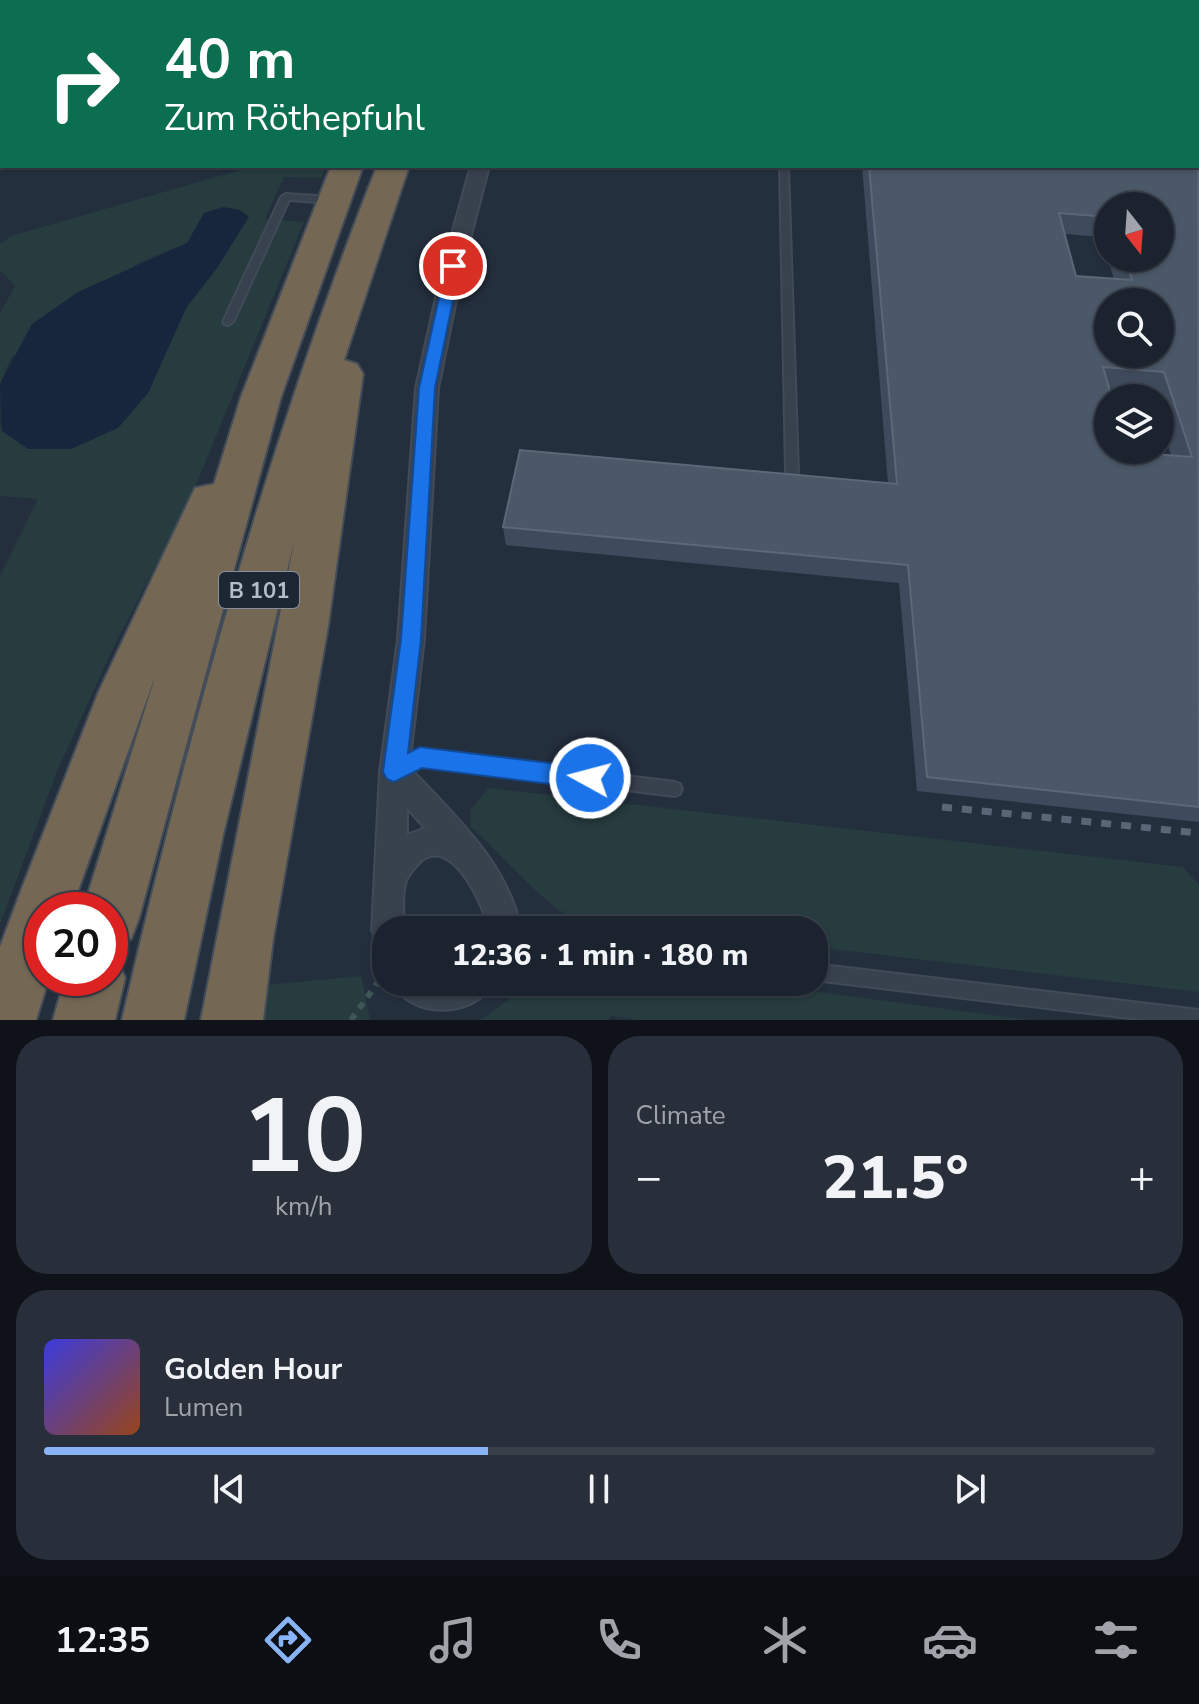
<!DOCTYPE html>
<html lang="en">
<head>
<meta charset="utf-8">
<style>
	:root { --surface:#1b232e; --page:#282f3a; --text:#f1f3f6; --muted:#a0a4aa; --line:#39404a; --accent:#8ab4f8 }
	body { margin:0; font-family:"Nunito Sans",sans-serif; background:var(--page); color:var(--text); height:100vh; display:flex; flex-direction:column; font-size:30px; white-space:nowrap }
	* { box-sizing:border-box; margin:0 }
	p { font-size:26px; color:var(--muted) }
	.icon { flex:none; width:44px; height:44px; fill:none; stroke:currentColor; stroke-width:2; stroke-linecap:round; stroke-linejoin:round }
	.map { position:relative; height:1020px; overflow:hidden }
	.details { display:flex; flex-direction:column; gap:16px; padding:16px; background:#0f1319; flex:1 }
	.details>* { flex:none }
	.top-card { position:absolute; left:0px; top:0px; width:1200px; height:168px; box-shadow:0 2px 6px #0004,0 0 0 2px var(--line); background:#0b6e4f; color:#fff; overflow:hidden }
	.needle { width:52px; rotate:163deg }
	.buttons { position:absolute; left:1094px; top:192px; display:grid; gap:16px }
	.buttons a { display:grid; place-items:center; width:80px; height:80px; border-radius:50%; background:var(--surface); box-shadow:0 2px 6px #0004,0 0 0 2px var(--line); font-size:40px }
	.speed { position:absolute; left:24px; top:892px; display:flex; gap:16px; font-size:40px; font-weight:700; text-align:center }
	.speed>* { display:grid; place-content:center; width:104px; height:104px; border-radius:50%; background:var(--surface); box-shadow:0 2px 6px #0004,0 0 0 2px var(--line); line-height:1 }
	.speed .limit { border:12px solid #d22; background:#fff; color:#111 }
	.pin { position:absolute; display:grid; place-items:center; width:68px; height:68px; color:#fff; margin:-34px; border:4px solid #fff; border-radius:50%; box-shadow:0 2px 8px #0007 }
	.me { position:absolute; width:88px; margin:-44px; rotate:277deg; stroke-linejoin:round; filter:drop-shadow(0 0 6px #0008) }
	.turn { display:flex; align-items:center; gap:28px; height:168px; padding:0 32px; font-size:36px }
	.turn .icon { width:104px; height:104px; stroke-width:2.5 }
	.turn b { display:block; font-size:56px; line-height:68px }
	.big { font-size:60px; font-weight:800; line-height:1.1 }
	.details .tile { flex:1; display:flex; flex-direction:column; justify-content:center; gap:12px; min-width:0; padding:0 28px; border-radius:32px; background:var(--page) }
	.details .dial { align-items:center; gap:0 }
	.dial b { font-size:104px; line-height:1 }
	.song { display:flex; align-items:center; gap:24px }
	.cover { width:96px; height:96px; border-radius:12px; background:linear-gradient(135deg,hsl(240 70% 55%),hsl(20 70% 35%)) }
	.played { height:8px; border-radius:4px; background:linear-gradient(90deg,var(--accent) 40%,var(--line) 40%) }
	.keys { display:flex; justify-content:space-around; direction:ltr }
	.heat { display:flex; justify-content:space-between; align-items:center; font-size:44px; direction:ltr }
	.details .tiles { flex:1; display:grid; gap:16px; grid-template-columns:1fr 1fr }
	.tile:last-child { grid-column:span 2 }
	.trip { position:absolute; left:372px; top:916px; width:456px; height:80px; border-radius:32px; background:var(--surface); box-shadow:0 2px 6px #0004,0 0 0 2px var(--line); font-weight:800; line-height:80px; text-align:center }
	.tabs { display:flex; height:128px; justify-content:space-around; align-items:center; background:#0b0e12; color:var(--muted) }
	.tabs .icon { width:56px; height:56px }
	.tabs .on { color:var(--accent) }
	.tabs b { font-size:36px; color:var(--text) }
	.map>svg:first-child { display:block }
</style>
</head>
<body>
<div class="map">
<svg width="1199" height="1020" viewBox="0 0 1199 1020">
	<rect width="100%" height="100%" fill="#242f3e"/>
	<path fill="#263c3f" d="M254,166h72l-5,12 -37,-1 -19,42 39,3 -115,280 -74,142 -57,125 -58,155v-348l38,-77 -38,-3v-73l2,8 146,-38 38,-85 31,-40 -30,-25 -48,20 -128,95 -11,26v-71l15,-27 -15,-16v-26l11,-8z
		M489,788l694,79 16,18v107l-385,-45v-17c-51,0 -218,7 -255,-20 -29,-22 -61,-58 -89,-84l1,-17z
		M361,976l9,44h-108l4,-35z
		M534,982h210l285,38h-391l-27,-4 -4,4h-127z"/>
	<path fill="#17263c" d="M223,207l17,3 9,7 -32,51 -31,40 -38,85 -30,35 -47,21h-43l-26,-18 -2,-47 32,-60 46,-32 109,-49 17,-30z"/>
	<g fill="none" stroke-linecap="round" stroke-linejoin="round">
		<defs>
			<path id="lane" d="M782,0h8l1,2h-8z
				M1013,0h8v2h-8z
				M780,166h8l10,306 -6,5 -6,-5z
				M286,194l47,3 5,3 -5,3 -44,-3 -56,122 -5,3 -4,-1 -1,-2 58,-125z
				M420,751l255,31 5,2 2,5 -2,5 -5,2 -254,-31 -25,13 -5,-2 -2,-5 2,-5z
				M814,964l385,46v10h-53l-332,-40z"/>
			<path id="street" d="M522,0h14v2h-14z
				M471,166h18l-26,100 -25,122 -14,251 -15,128c45,48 99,96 112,163h-32c-4,-22 -36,-95 -68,-69 -5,5 -12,12 -15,20 -5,13 -2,34 -2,49h-18v15l-9,-4 -5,-11 8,-158 18,-133 18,-251 27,-122zM407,808l18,20 -18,7z
				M393,982h99c-15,37 -84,37 -99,0z"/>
			<path id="highway" d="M331,166h32l-82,231 -142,521 -8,21 -21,8v-37h-27l73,-236 -85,236h-29v68h7l-13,42h-36v-73l22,-59 77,-197 96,-203 19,-4 27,-87z
				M377,166h32l-65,194 13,4 6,10 -35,252 -55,313 -10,81h-62l93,-478 -71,293 -39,185h-62c67,-289 146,-578 255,-854z
				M110,954l6,3 9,21 -10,42h-62l12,-42h45z"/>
		</defs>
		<use href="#lane" stroke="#414a57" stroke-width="4"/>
		<use href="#street" stroke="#414a57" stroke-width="4"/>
		<use href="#highway" stroke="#434c59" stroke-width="4"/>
		<path stroke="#3f5557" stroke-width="6" stroke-dasharray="7 7" stroke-linecap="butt" d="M351,1020l27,-38"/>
		<use href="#lane" fill="#38414e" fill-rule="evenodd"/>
		<use href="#street" fill="#38414e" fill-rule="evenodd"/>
		<use href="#highway" fill="#746855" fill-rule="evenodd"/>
		<path stroke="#5a6575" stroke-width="7" stroke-dasharray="10 10" stroke-linecap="butt" d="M942,807l257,26"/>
	</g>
	<path fill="#3f4b5c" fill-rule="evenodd" d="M1034,0h86l-1,2h-85z
		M1131,0h68v23l-1,-21h-66z
		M1198,30l1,792 -282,-31 -18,-208 -393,-38 -3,-18 385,-44 -26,-317h336zM1108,206l52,52h-52zM1065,234l36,3 13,42 -38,-3zM1109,388l42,4 2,6h7v22l11,35 -44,-3z"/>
	<path fill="#4b5868" stroke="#5c6777" stroke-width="2" fill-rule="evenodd" d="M856,0h139v2h-139z
		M1148,0h51v3l-1,-1z
		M1198,30h1v42h-1z
		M1198,78l1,729 -272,-30 -19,-212 -405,-38 17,-77 377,34 -28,-318h329zM1108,206h52v52h-35l7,22 -56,-4 -17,-63 49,4zM1108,302h52v52h-52zM1103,367l61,5 28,85 -65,-5 -1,-2h-18v-52h4z"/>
	<path fill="#1a73e8" stroke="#114b97" stroke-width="2" d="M453,261l7,5 -25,122 -14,251 -13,114 12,-6 170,21 8,3 3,7 -3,8 -8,3 -168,-21 -28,14 -7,-3 -4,-7 18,-133 18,-251 27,-122z"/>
	<g text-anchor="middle" stroke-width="8" stroke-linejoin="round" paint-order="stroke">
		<rect fill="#1d2633" stroke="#878f9c" stroke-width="2" x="219" y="572" width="80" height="36" rx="6"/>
		<g font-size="22" font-weight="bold" fill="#b4bcc9">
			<text x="259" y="598">B 101</text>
		</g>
	</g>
</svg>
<div class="buttons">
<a><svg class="needle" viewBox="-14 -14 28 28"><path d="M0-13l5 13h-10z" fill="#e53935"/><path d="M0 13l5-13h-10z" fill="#a0a4aa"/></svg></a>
<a><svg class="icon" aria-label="search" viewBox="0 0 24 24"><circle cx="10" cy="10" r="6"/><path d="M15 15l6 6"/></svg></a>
<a><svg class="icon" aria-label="layers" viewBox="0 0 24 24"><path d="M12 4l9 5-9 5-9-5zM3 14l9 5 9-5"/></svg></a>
</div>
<div class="speed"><div class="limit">20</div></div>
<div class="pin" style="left:453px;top:266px;background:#d93025"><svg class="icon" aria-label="arrive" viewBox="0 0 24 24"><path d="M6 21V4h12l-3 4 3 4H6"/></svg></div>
<svg class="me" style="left:590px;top:778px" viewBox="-20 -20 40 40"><circle r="17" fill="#1a73e8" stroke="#fff" stroke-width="3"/><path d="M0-11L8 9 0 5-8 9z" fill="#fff"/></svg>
<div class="trip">12:36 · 1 min · 180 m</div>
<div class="top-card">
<div class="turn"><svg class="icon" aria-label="right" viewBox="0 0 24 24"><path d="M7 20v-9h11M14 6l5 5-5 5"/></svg><div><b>40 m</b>Zum Röthepfuhl</div></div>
</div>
</div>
<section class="details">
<div class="tiles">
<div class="tile dial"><b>10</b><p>km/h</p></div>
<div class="tile"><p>Climate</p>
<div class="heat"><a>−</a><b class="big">21.5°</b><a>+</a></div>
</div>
<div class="tile">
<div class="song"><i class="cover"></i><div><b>Golden Hour</b><p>Lumen</p></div></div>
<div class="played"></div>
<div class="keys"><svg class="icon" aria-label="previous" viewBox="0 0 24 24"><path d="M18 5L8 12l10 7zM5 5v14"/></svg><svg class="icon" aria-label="pause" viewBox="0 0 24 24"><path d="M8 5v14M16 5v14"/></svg><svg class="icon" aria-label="next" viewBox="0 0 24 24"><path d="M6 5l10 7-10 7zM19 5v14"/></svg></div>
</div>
</div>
</section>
<nav class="tabs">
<b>12:35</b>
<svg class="icon on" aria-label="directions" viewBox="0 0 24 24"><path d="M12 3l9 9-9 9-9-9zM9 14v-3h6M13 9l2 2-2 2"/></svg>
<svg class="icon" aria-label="music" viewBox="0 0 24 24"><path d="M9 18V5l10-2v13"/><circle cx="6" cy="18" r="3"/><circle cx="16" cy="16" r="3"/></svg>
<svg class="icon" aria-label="phone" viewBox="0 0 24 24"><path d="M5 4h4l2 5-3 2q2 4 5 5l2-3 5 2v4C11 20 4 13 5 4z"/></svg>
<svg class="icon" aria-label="climate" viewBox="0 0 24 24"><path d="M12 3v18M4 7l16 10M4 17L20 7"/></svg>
<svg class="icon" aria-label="car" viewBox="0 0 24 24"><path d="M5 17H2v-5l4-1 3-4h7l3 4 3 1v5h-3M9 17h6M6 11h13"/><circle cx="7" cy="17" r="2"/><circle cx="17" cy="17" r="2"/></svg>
<svg class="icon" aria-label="filters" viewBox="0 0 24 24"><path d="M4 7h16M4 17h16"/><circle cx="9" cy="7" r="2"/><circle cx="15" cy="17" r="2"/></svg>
</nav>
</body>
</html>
